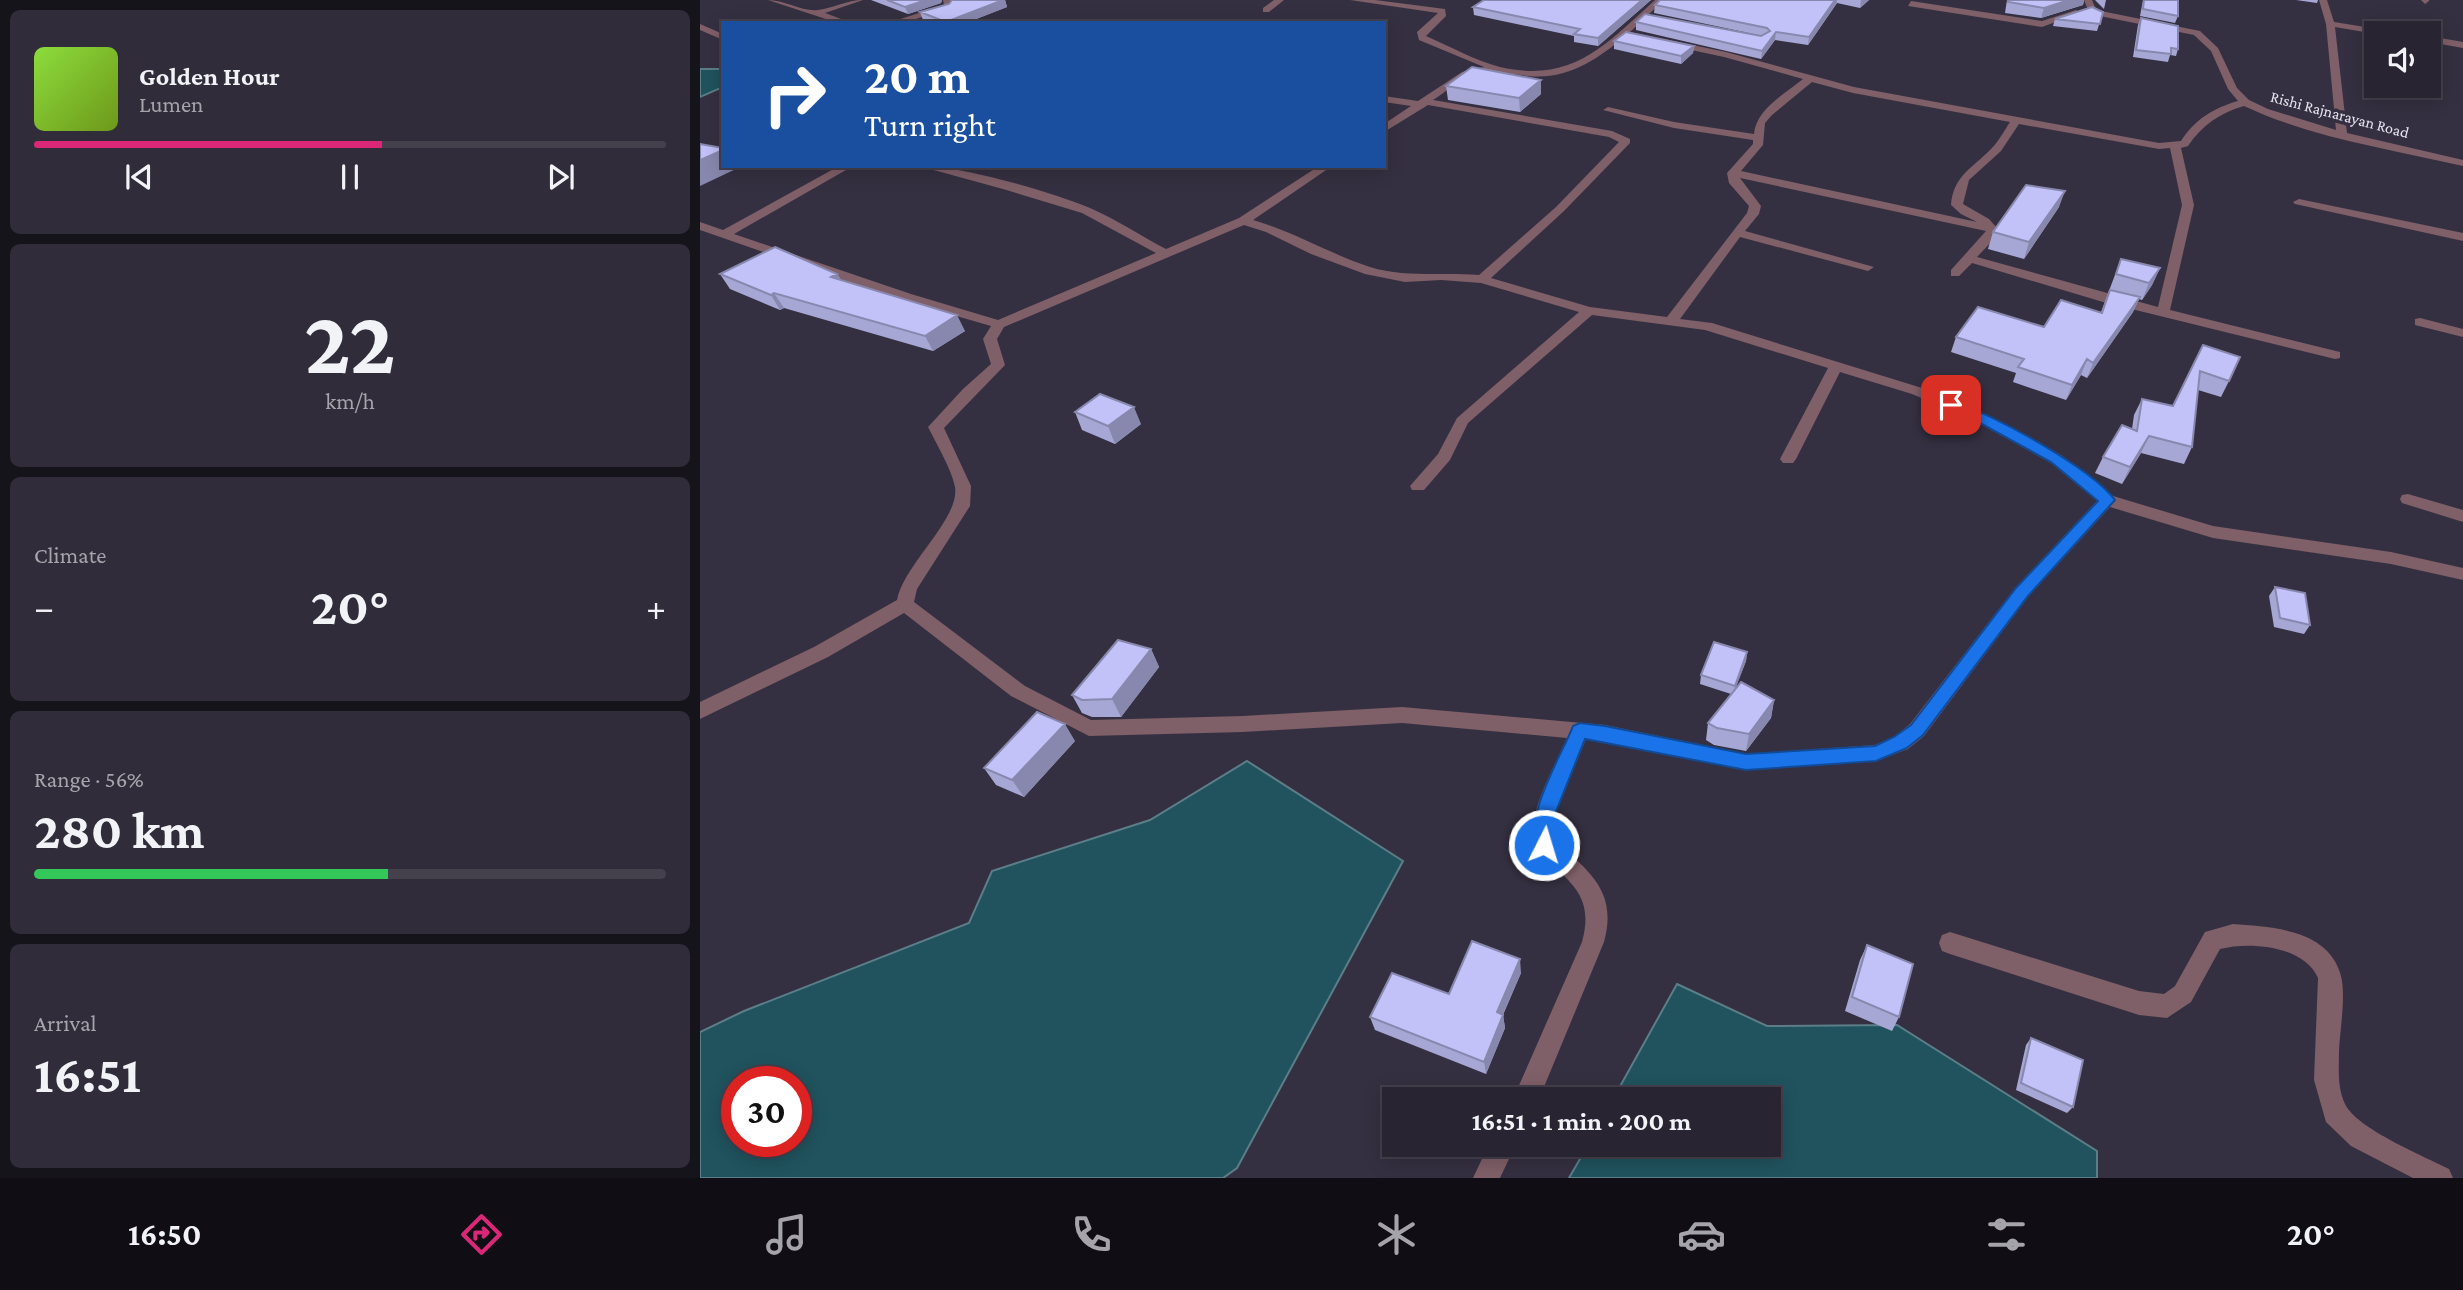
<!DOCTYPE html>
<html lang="en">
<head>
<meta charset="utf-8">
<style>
	:root { --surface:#282431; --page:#302c39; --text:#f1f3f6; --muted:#a5a4ab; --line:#44414d; --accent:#db2777 }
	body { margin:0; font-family:"Crimson Pro",serif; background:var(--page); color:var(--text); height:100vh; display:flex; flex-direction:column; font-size:26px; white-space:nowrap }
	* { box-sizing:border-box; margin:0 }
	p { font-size:23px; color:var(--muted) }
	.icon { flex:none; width:38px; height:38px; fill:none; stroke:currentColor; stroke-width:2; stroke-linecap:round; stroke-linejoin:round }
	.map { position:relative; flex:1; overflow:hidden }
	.side { display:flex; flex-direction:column; gap:10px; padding:10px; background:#16141b; width:700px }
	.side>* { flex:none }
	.hud { position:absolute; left:21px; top:21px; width:665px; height:147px; border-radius:0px; box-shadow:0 4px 18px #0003,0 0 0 2px var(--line); background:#1a4fa0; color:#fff; overflow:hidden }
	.tools { position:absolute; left:1664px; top:21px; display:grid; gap:14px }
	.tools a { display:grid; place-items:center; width:77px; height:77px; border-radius:0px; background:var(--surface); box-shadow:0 4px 18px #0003,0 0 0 2px var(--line); font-size:35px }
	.speed { position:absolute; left:21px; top:1066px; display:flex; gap:14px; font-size:35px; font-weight:700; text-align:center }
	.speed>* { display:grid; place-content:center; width:91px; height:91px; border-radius:50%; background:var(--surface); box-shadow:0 4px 18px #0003,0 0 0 2px var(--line); line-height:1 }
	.speed .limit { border:10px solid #d22; background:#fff; color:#111 }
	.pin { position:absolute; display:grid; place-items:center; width:60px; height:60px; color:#fff; margin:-30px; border-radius:14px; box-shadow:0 4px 10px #0006 }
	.me { position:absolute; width:77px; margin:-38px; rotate:5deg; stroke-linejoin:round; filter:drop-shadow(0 0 5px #0008) }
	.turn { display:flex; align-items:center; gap:24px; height:147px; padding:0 28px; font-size:32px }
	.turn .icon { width:91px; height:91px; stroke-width:2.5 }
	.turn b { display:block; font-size:49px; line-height:60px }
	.big { font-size:52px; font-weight:700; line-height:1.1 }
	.side .widget { flex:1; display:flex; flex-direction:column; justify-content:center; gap:10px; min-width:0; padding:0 24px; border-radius:10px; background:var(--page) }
	.side .dial { align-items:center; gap:0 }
	.dial b { font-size:91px; line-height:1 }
	.song { display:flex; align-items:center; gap:21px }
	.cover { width:84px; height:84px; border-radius:10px; background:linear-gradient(135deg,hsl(90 70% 55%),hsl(80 70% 35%)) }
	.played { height:7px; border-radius:4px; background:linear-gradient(90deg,var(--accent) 55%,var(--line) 55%) }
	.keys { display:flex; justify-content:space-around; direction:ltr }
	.heat { display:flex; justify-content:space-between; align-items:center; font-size:38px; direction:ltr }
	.charge { height:10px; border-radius:5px; background:linear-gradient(90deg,#34c759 56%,var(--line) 0) }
	.trip { position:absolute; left:682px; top:1087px; width:399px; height:70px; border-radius:0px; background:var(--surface); box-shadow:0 4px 18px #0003,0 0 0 2px var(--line); font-weight:700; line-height:70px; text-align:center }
	.menu { display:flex; height:112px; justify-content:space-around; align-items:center; background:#100e14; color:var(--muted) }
	.menu .icon { width:49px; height:49px }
	.menu .active { color:var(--accent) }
	.menu b { font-size:32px; color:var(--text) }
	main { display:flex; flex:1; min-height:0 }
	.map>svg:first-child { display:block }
</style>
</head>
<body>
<main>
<section class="side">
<div class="widget">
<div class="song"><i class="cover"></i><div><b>Golden Hour</b><p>Lumen</p></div></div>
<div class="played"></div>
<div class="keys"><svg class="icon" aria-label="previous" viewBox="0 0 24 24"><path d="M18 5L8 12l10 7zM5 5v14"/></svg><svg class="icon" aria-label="pause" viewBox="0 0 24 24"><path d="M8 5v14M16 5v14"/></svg><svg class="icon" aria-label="next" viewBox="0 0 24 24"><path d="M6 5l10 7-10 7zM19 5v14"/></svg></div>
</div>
<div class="widget dial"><b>22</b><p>km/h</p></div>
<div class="widget"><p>Climate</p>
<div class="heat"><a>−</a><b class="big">20°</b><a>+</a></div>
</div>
<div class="widget"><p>Range · 56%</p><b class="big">280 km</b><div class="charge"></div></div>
<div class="widget"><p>Arrival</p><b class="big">16:51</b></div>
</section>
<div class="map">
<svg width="1763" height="1178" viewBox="0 0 1763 1178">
	<rect width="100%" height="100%" fill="#353041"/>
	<path fill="#20535e" stroke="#5b7e89" stroke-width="2" fill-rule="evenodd" d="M0,69h20l3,18 -23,10z
		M547,761l156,100 -166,307 -14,10h-523v-146l44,-21 225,-88 23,-52 158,-51zM37,1082h59v59h-59z
		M977,984l90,42 130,-1 200,126v27h-528l19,-33 181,-1v-45h-156z"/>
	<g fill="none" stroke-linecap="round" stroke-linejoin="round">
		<path fill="#7f5f68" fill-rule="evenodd" d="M68,0c16,0 35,12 50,10 16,-2 29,-10 45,-10l-38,13 27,10h-14z
			M243,0h8l3,5 -4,4 -48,14h-14l56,-18z
			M574,0h10l-15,12h-6v-4z
			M650,0h25l70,9 1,7 -20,20c23,10 50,25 74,31 73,17 106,-23 155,-67h9l-34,32 96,20 128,35 305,56 22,-2c14,-22 33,-33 57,-40l-10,-12 -17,-38 -17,-16 -99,-20 -7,-5 -4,-10h8l3,7 6,4 99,20 18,17 19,40 12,12 19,9 68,21 -10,-106 -7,-24h8l7,22 56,9 1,2 -15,1 -41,-7 12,106 116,27v6c-72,-17 -151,-28 -219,-60 -24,7 -42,19 -56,40l-7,2 13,57 -24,105 170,42v6l-5,1 -232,-57 -131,-39 -13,13h-8v-6l35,-39 -246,-53 21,28 -2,8 -14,17 129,36 -6,4 -128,-34 -60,82 32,4 210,65 67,29 72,38 52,41 100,30 178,26 72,16v12l-72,-16 -178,-26 -103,-31 -82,90 -104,139 -16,13 -32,12 -130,9 -160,-31 -33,80 1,21c35,31 64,51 50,102l-65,157h-26l69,-157c13,-48 -13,-61 -46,-91 -14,-31 19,-84 31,-113l-165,-15 -159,9 -154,4 -78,-40 -107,-83 -76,44 -128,62v-17l114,-55 83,-47c7,-36 63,-81 58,-113 -3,-17 -19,-44 -27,-60l35,-38 28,-25 -8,-25 8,-13 -90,-26 -201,-70v-8l23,8 116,-64h14l-119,68 177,60 87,26 158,-67 -74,-40 -79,-24 -84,-23c44,0 129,25 171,42 26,11 51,28 76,41l73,-31 80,-52h13l-79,54c41,12 77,34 117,47 35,11 73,5 109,8l77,-68 63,-65 -10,-5 -181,-32 -44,27v-8l27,-18 -27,-4v-6l34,5 44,-29 22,-5 -65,-27 -2,-8 21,-19zM925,36l99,21 79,22c-18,15 -47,30 -49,55l-80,-12 -66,-15 -5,3 71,18 79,12v4l-26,29 2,10 20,23 -2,7 -80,104 -77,-10 -99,-29 73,-67 66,-68v-4l-18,-8 -179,-31c13,-8 27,-22 41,-26 18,-4 36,0 54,2 39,4 69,-16 97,-40zM1112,82l41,11 157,29c-7,11 -13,22 -23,31 -18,17 -34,25 -36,52l10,9 16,8 -236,-51 22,-26 2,-22 7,-8zM1319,124l140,25 11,-1 12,57 -24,102 -181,-50 18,-19 3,-9 -9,-10 -26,-15 6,-24 32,-29zM544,225l22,7 45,22 54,20 40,8 36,-2 40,3 98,29 -122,106 -19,36 -28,32 2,4h12l26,-30 18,-37 124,-108 113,15 123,38 -48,91 3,4h10l3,-4 44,-87 72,22 67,29 72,40 46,38 -81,86 -106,137 -16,13 -19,8 -129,9 -141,-29 -203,-18 -159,9 -152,4 -66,-34 -111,-84 3,-13 53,-83 1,-20 -27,-58 61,-63 -8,-26 7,-12z
			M1721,0h8v1l-4,3z
			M1211,1l131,20 34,-11 4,3 -38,14 -134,-21z
			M0,24l23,10v6l-23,-10z
			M1729,36l34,6v6l-34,-6z
			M1599,199l164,34v8l-168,-37 -2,-2z
			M1720,318l43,11v8l-48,-12v-6z
			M1708,494l55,16v12l-61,-19 -2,-4 2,-4z
			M1533,924c39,3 96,5 108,52 5,19 -1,54 -2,75 0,18 -2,36 6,53 12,25 79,52 104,65l4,9h-40l-62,-32 -25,-24 -12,-42 4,-102c-14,-32 -67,-37 -98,-29l-29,53 -24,16 -28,-3 -189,-61 -8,-3 -3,-8 3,-8 8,-3 189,59 25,3 11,-8 30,-54z
			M789,1144h27l-16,34h-27z"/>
	</g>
	<path fill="#a7a7d6" d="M171,0h71l-1,3 -33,11z
		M252,0h53l2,7 -41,16h-35l-8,-3 -3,-8 29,-8z
		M784,0h167l-53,46 -24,-4v-6l-100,-21 -1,-8z
		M960,0h209l-9,8 -23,-5 -29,42 -33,-5 -14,19 -125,-29v-8l127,14 -109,-23 1,-8z
		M1307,0h77l-1,5 -42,13 -36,-5z
		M1395,0h11l-2,9z
		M1443,0h35v16l-3,7 -35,-7z
		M1596,0h22l-1,3z
		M1403,12l-6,19 -44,-5 2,-7z
		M1441,18l37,31 -2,7 -6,-1 -2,7 -35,-5 5,-32z
		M914,41l80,5 -1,7 -12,11 -67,-15z
		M841,80v14l-21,18 -72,-12 -2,-14z
		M1359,207l-35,52 -36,-10 5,-17z
		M1421,259l39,9 -8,17 -10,15 -3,-1 -6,13 -46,66 -6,-3 -15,25 -53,-18 3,-9 -65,-21 5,-15 88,-10 57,-15z
		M20,274h117l4,6 124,51 -32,20 -149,-43 -4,2 -50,-21z
		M1503,345l26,36 -8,16 -23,-7 -6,57 -8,17 -43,-11 -19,31 -27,-11 8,-16 29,-28 2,-14 8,-16 31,7z
		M375,412l66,12 -26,20 -33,-14z
		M1575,587l35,38 -6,9 -30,-7 -5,-31z
		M451,649l8,18 -38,50h-29l-10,-4 -10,-18z
		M1047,652l-1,9 -11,28 39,11 -3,18 -25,33 -32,-6 -8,-5 2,-17 23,-29 -31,-10 1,-9z
		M375,741l-51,56 -28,-12 -12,-17z
		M1167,945l32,72 -7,14 -47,-20 15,-51z
		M821,973l-18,42 2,13 -19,46 -111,-44 -5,-13z
		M1331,1038l42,69 -6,6 -51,-23 10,-45z"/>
	<path fill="#8888ae" d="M226,0h16l-1,3 -33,11 -3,-7z
		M303,0h2l2,7 -41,16 -20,-1z
		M942,0h9l-53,46v-8z
		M1135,0h2v3l-29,42 1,-8z
		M1161,0h8l-9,8z
		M1369,0h15l-1,5 -42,13 3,-10z
		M1076,32l-1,8 -14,19 1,-8z
		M994,46l-1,7 -12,11v-8z
		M841,80v14l-21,18 -1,-14z
		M23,150v16h13l2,2 -38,18v-26z
		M1365,191l-6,16 -35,52 5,-17z
		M1460,268l-8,17 -10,15 7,-17z
		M137,274l9,15 -15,-12z
		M74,293l10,15 -4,2 -9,-15z
		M1440,297l-7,15 -46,66 6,-15z
		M257,315l8,16 -32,20 -8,-15z
		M1387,359l-6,16 -15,25 6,-15z
		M434,407l7,17 -26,20 -7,-18z
		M1449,436l-8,17 -19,31 8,-17z
		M451,649l8,18 -38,50 -9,-18z
		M1047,652l-1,9 -13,34 2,-9z
		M1074,700l-3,18 -25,33 3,-17z
		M365,724l10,17 -51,56 -12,-17z
		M820,959l1,14 -23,52 -1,-13z
		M803,1015l2,13 -19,46 -2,-12z"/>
	<path fill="#c2c2f9" stroke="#8888ae" stroke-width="2" d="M187,0h39l-21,7z
		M252,0h51l-57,22 -26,-10 29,-8z
		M784,0h158l-44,38 -24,-4 6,-5 -107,-22z
		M960,0h175l-26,37 -33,-5 -14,19 -126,-29 9,-8 116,22 9,-5 -3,-3 -112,-23z
		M1308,0h61l-25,8 -36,-6z
		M1444,0h34v16l-35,-7z
		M1392,7l11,5 -3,12 -45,-5z
		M1441,18l37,8v23l-7,-1v6l-35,-4z
		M926,32l68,14 -13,10 -67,-15z
		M772,67l69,13 -22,18 -73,-12z
		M0,144l23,4v2l-23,10z
		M1326,185l39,6 -36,51 -36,-10z
		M75,247l62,27 -6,3 126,38 -32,21 -151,-43 -3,2 -51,-21z
		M1421,259l39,9 -11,15 -33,-9z
		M1410,290l30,7 -47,66 -6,-4 -15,26 -54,-18 6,-8 -68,-22 22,-30 66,20 17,-27 41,13z
		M1503,345l37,12 -11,24 -29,-10 -8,76 -43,-11 -19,31 -27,-10 19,-32 15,6 5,-32 31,7z
		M400,394l34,13 -26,19 -33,-14z
		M1575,587l30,6 5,32 -30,-7z
		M418,640l33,9 -39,50 -30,1 -10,-5z
		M1014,642l33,10 -12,34 -34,-11z
		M1041,682l33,18 -25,34 -32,-6 -9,-5z
		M337,712l28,12 -53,56 -28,-12z
		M772,941l48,18 -23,53 6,3 -19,47 -114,-45 22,-44 57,21z
		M1167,945l46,19 -14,53 -47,-20z
		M1331,1038l52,22 -10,47 -52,-24z"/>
	<path fill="#1a73e8" stroke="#114b97" stroke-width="2" d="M1251,401c39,11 140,67 164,99l-87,96 -105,139 -16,13 -31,13 -130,9 -161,-31 -32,80 1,26 -3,6 -7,2 -7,-2c-14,-31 21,-90 34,-120l2,-5 7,-3 25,3 141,28 129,-8 19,-9 17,-12 105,-137 82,-87 -47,-39 -71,-39 -33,-15v-6z"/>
	<g text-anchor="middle" stroke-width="7" stroke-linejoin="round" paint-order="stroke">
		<g font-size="16" fill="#e5e3ee" stroke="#353041">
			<text transform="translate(1640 114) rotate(15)" y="6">Rishi Rajnarayan Road</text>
		</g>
	</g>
</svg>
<div class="tools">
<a><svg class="icon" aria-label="sound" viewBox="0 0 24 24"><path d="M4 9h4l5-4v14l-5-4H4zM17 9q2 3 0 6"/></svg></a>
</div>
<div class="speed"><div class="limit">30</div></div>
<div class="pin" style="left:1251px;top:405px;background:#d93025"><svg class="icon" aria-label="arrive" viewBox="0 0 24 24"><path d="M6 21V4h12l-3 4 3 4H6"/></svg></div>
<svg class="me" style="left:844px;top:845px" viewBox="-20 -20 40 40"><circle r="17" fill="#1a73e8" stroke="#fff" stroke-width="3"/><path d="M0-11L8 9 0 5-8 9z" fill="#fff"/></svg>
<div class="trip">16:51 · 1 min · 200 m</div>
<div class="hud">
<div class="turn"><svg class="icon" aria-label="right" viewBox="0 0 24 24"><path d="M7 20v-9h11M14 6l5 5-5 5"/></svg><div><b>20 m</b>Turn right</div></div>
</div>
</div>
</main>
<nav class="menu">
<b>16:50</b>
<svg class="icon active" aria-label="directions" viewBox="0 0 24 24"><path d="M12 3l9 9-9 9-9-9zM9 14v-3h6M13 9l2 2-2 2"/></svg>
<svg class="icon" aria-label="music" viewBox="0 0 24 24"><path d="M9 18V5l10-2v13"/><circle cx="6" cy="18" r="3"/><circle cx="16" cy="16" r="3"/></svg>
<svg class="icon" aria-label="phone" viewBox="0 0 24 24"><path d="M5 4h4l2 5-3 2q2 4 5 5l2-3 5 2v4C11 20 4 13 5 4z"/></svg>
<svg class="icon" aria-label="climate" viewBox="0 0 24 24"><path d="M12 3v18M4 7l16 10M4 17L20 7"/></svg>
<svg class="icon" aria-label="car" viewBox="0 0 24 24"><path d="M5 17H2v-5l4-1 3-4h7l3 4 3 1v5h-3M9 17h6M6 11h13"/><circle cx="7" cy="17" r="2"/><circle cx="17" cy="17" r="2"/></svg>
<svg class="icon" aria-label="filters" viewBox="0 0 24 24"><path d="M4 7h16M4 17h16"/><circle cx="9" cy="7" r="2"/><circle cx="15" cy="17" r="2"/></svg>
<b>20°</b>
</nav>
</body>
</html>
